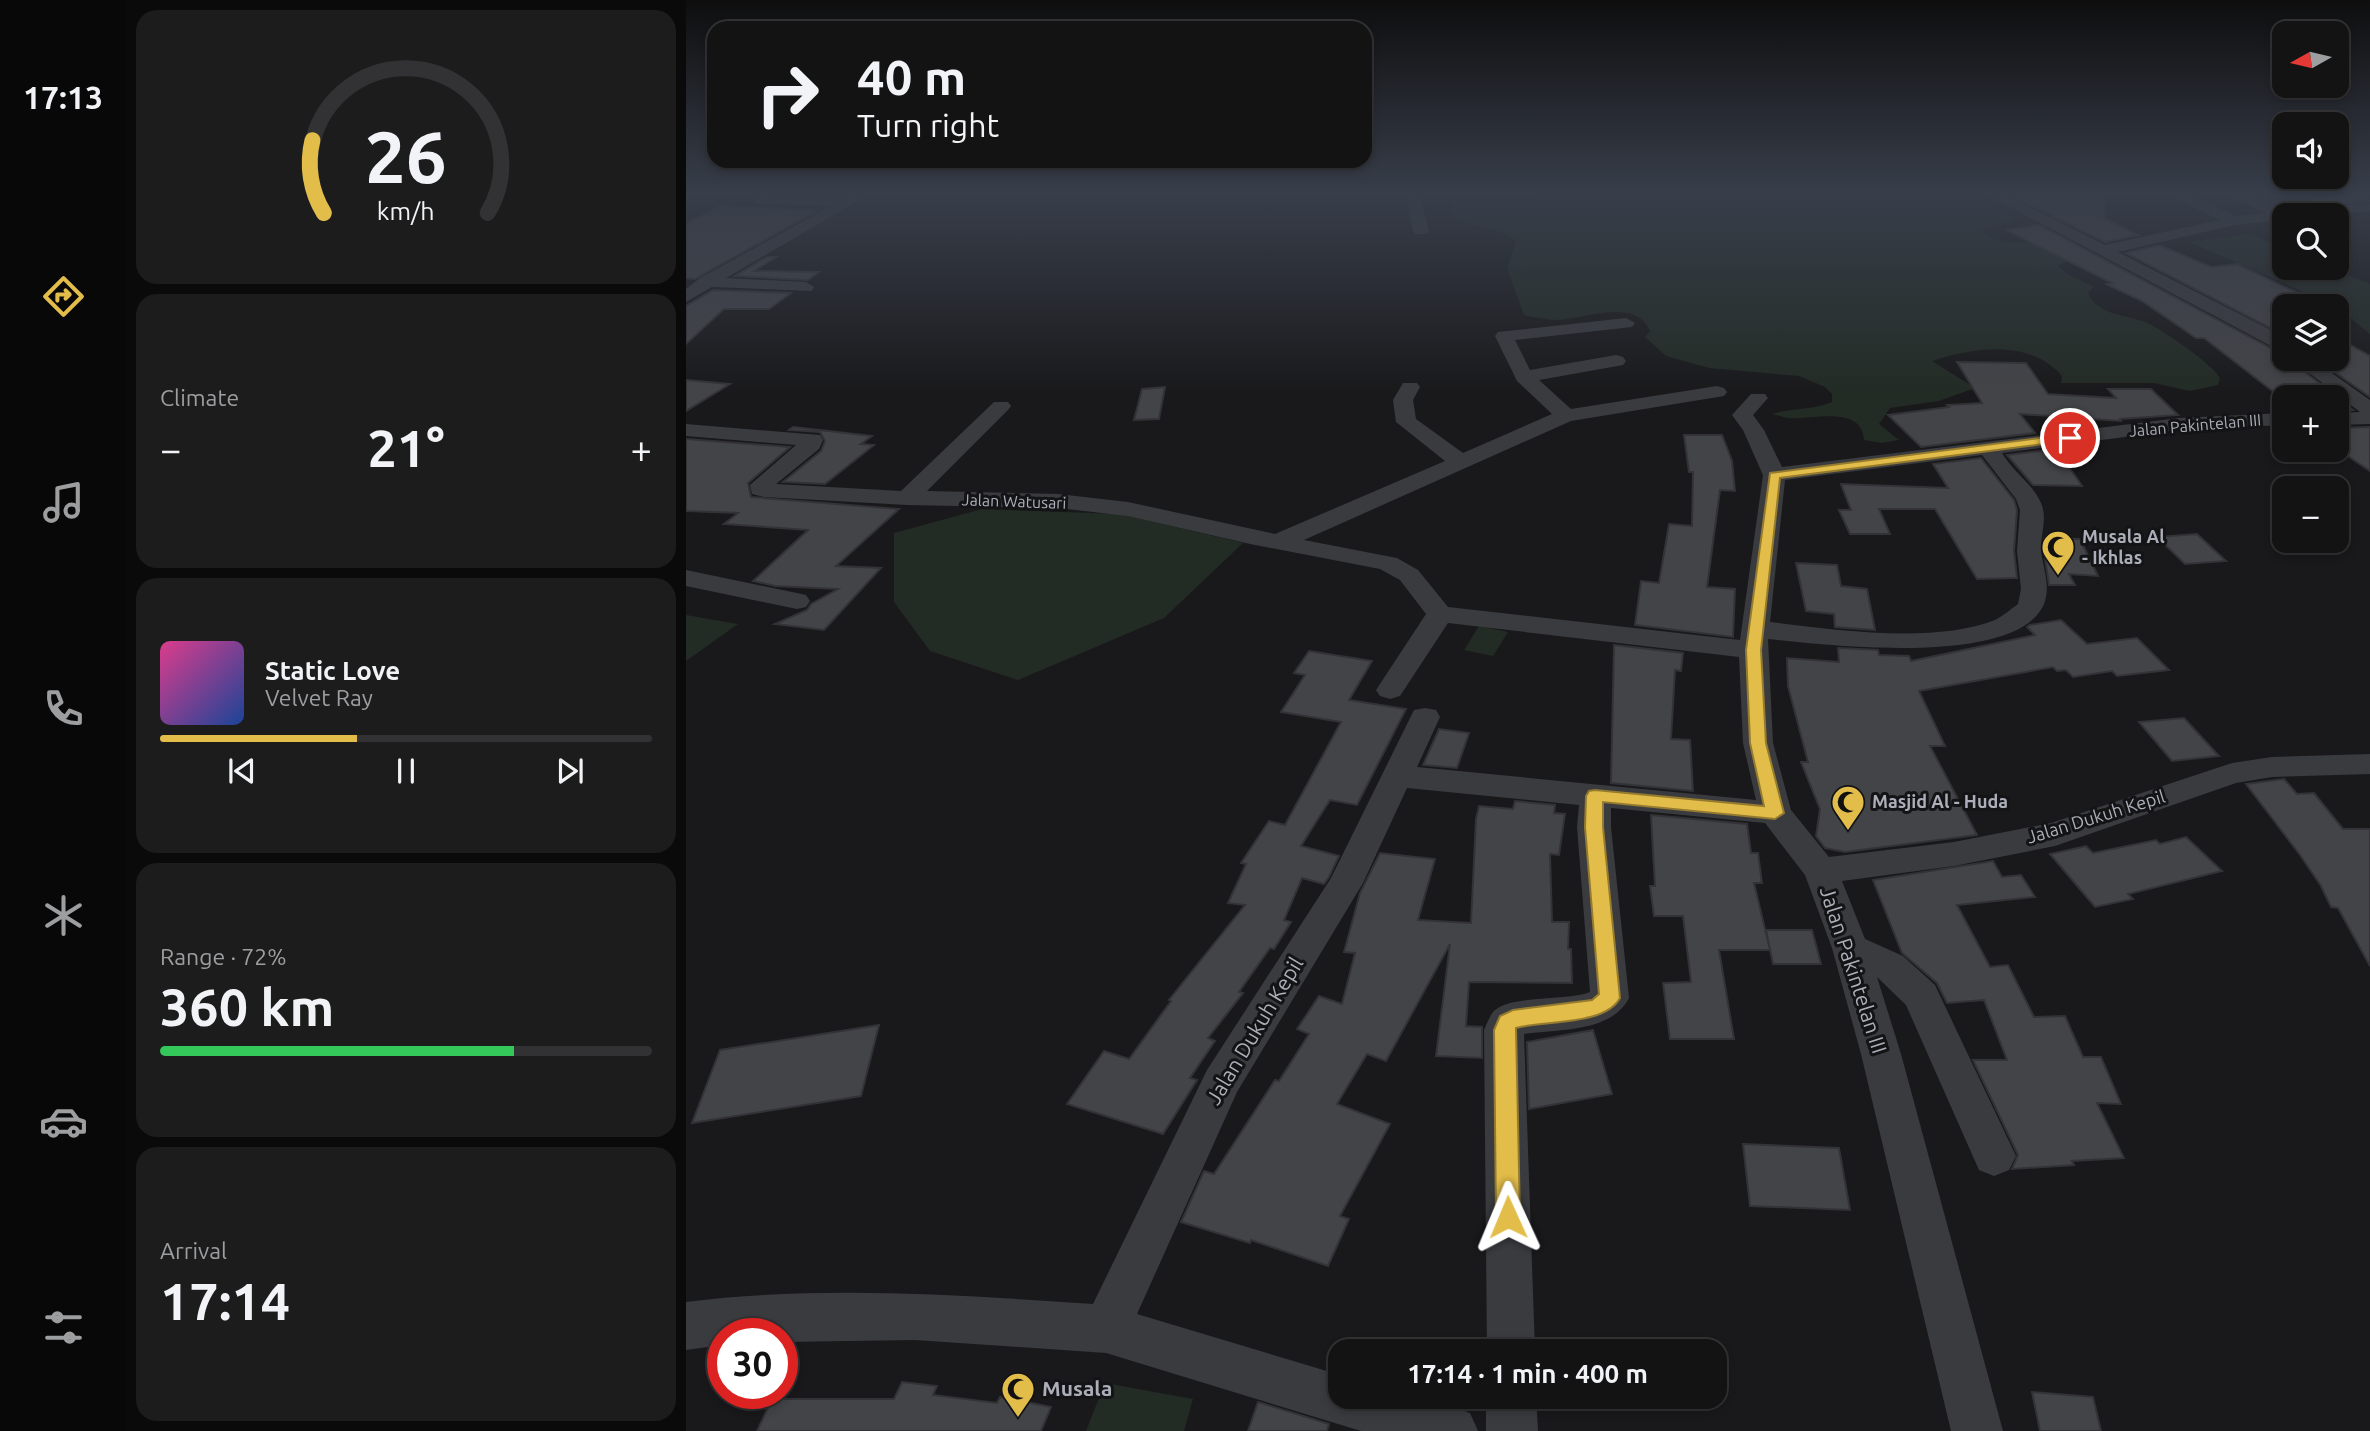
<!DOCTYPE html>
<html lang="en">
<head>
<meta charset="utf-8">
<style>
	:root { --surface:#131314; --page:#1c1c1d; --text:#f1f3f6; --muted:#9d9ea0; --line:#323234; --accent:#e3bd49 }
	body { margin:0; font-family:Ubuntu,sans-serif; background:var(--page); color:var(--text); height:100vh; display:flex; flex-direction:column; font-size:26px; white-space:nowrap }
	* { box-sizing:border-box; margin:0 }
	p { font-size:23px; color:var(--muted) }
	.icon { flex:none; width:38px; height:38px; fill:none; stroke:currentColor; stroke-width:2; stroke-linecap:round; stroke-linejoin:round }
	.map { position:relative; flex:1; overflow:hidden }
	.panel { display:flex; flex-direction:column; gap:10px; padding:10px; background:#0a0a0b; width:560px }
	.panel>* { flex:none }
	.banner { position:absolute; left:21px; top:21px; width:665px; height:147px; border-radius:21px; box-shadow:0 4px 10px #0003,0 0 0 2px var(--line); background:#131314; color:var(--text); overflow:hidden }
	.needle { width:46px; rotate:262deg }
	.fabs { position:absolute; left:1586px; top:21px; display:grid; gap:14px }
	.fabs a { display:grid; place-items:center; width:77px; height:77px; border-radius:14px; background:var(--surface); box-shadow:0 4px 10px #0003,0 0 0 2px var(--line); font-size:35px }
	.speed { position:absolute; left:21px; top:1318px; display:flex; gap:14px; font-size:35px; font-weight:700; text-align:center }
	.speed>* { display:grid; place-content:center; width:91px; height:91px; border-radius:50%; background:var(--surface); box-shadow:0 4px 10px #0003,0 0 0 2px var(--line); line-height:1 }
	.speed .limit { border:10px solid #d22; background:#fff; color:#111 }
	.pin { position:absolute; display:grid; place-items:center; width:60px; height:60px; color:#fff; margin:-30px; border:4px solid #fff; border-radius:50%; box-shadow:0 2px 7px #0007 }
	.me { position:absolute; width:77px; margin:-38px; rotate:359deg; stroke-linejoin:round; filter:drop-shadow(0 0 5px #0008) }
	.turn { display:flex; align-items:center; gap:24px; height:147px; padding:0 35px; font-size:32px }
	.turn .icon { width:91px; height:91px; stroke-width:2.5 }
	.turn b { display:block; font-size:49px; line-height:60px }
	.big { font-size:52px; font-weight:600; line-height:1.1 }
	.panel .card { flex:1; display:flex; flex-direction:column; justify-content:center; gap:10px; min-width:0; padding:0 24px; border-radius:21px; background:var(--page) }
	.panel .dial { align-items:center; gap:0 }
	.dial svg { height:182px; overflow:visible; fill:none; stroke:var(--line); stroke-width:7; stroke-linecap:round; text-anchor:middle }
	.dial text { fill:var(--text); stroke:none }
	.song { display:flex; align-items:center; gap:21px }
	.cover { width:84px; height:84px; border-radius:10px; background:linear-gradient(135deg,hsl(330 70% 55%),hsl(220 70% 35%)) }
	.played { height:7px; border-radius:4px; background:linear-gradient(90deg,var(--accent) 40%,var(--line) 40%) }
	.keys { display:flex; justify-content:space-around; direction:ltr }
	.heat { display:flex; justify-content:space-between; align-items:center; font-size:38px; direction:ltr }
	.charge { height:10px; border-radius:5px; background:linear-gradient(90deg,#34c759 72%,var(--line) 0) }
	.trip { position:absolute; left:642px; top:1339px; width:399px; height:70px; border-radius:21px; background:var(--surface); box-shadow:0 4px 10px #0003,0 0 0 2px var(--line); font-weight:600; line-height:70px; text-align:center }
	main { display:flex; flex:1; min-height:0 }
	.menu { display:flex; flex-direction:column; width:126px; justify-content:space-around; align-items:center; background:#080808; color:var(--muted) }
	.menu .icon { width:49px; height:49px }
	.menu .selected { color:var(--accent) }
	.menu b { font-size:32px; color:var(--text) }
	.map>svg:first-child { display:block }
</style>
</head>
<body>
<main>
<nav class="menu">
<b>17:13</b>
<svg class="icon selected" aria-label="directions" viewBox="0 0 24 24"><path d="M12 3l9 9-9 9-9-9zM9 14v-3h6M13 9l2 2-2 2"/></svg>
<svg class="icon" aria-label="music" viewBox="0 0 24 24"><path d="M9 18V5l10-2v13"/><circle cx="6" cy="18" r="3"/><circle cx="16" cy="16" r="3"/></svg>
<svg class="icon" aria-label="phone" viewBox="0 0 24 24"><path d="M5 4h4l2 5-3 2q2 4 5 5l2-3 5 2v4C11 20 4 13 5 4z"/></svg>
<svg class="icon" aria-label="climate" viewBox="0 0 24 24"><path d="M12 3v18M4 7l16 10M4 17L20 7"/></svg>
<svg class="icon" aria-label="car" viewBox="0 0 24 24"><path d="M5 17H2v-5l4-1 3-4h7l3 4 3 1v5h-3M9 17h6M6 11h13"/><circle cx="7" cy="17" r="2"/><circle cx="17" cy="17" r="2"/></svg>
<svg class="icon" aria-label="filters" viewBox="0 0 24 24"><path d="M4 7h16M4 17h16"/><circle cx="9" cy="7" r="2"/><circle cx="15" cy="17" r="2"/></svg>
</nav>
<section class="panel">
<div class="card dial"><svg viewBox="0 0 100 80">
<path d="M14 69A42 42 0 1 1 86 69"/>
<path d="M14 69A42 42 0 0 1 9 37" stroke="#e3bd49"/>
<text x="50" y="56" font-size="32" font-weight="700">26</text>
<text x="50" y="72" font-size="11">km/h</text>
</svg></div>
<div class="card"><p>Climate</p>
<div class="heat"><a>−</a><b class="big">21°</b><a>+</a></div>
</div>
<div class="card">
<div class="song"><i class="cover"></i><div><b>Static Love</b><p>Velvet Ray</p></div></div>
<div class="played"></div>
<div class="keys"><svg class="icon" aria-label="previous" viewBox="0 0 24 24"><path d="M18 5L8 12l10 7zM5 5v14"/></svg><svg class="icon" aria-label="pause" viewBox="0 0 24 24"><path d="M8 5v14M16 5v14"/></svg><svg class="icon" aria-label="next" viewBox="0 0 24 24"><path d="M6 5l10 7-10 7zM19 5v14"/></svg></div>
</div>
<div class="card"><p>Range · 72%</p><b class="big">360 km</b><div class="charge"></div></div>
<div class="card"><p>Arrival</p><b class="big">17:14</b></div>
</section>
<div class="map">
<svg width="1684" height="1431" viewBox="0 0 1684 1431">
	<rect width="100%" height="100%" fill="#19191b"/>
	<path fill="#232b25" d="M858,195h434l37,23 -33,12c18,21 43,8 66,14 8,3 17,10 25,14l-15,8 11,9 25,12 -6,5c8,23 38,23 57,30 14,5 70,44 75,56l-2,7 -28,6 -36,-8h-93l1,-7c-33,-37 -87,-29 -130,-15l43,27 -36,13 -49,7 -11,16 20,16 -17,3 -18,-3c-2,-36 -53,-20 -76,-22 -5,-1 -11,-3 -16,-4 20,-6 41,-4 60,-12v-8l-7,-7 -26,-11 -90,-8 -43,-12 -21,-19 5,-6c-14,-34 -65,-12 -93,-11 -11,0 -22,-3 -33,-5l-17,-47 9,-27c-22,-17 -42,-9 -67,-28l3,-11 7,-3 67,1z
		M1563,234l35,14v20h47l39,16v50l-34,-28 -147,-64z
		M296,509l139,5 122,29 -79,75 -146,62 -88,-29 -36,-49v-69z
		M0,615l52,9 -52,37z
		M793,626l29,6 -15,24 -29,-6z
		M419,1383l88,16 -9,32h-98z"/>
	<path fill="#434448" stroke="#333337" stroke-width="2" d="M1324,195h94l1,22h-3l36,18 -33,7z
		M1674,195l10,6 -45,4 -17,-7z
		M34,206l98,4 -123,69 -9,-1v-54z
		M1353,225l245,130v5l5,-1 64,51h-17v-13h-38l-14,-10v13l-80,-62h-8l-54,-37 -36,-17 6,-1 -106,-53z
		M1473,245l52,22 26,-3 82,39 -38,3 3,2v27l-158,-82z
		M81,257h9l-22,14 65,1 -11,8 -73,-4z
		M27,290l78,3 -22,16h-45l-38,35v-38z
		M1650,337l34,19v41l-54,-38h20z
		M1271,362l69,1 22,31 68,4 -8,-9h43l27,26 -58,4 1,2 -101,-7 15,19 -114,14 -33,-32 61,-8 -2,-2 35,-2z
		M0,380l44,4 -44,27z
		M479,387l-6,32 -25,1 8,-31z
		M107,427l79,9 -11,8 13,1 -49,39 -42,-2 38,-31 4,-10 -5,-9 -31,-2z
		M1684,427v44l-34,-23v-20z
		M998,435h38l10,26 3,30 -15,-1 -13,97 28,2 -2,48 -98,-12 6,-44 18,2 10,-59 23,2 1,-54h-4z
		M0,439l104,8 -42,36 3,14 148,12 -63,57 45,2 -57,62 -49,-6 32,-14 4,-6 27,-15 -63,-3 -22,-5 55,-51 -84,-6 14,-11 -52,-2z
		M1362,450l9,11h8l17,25 -49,-1 -26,-30z
		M1295,458l33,42 3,10 -3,41 3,27 -40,1 -42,-70h-56l11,25h-40l-11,-24h12l-10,-26 107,4 -15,-24z
		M1511,534l29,27 -41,3 -28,-27z
		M1358,538l36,1 18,37 -29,-2 6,11h-26l-5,-34z
		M1110,563l41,2 4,21 26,3 8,41 -40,-3 -1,-13 -28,-3z
		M1375,620l26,24 50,-6 32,32 -52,6 -5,-5 -39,6 -7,-7 -9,1 -4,-4 -134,24 26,55h-15l47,89 -132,17 -20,-4 -9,-12 4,-27 -19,-47h7l-20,-76 -1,-28 52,4 -1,-14 40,2 1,5 30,1 2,5 124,-26 -8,-8 3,-2z
		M928,645l69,8 -2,18 -6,-1 -4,69 19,1 3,51 -82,-8z
		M623,651l63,10 -23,39 57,9 -49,96 -27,-5 -29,46 38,10 -10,21 -5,7 -22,-6 -18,42 7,2 -17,27 -4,-1 -31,44 4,1 -35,45 7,3 -25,37 7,2 -34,54 -96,-30 37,-53 25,8 42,-58 -2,-1 76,-95 -17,-2 18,-39 -5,-1 28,-42 16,4 56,-103 -60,-10 24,-37 -11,-2z
		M1498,718l35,38 -47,5 -33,-39z
		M753,729l30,4 -12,35 -34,-3z
		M1598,779l13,15 17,-1 29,36h27v137l-32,-58 -7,-1 -10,-21 -21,-31 -54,-71z
		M829,801l40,4 -1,8 11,1 -6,41 -9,-1 2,68h17l-1,27h3l1,34 -103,-1 -3,44 16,1v31l-46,-2 14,-112 -64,117 -19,-7 -30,50 53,20 -50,92 9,3 -21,47 -77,-26 -1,3 -69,-21 23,-51 10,3 61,-94 4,1 30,-47 -12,-5 22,-33 23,8 13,-51 -11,-1 16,-59 20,-40 55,6 -17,61 53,3 5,-104 3,-13 34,3z
		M965,815l96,9 4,29h7l4,30h-8l16,67h-51l15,89h-64l-7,-56 28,-1 -8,-66h-29l-4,-30h5z
		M1500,837l36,34 -94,23 5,5 -38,8 -45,-53 36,-8 7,7 63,-13 4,4z
		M1307,861l9,16 19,-2 14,22 -78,8 33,62 18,-2 26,52 31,-1 18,41h18l20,47 -24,-1 27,55 -52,3 2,4 -62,4 6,-14 -45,-95h34l-23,-60 -37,3 -10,-20 -35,-30 -29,-73z
		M1080,930h46l9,34h-48z
		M193,1025l-18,71 -169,27 28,-73z
		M907,1030l19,64 -83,15 -2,-67z
		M1057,1144l96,4 11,62 -100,-4z
		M216,1382l35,4 -4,9 64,8 3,-6 51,10 -10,24h-284l15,-32h122z
		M1346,1392l61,5 8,34h-61z
		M572,1402l71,22 -2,7h-79z"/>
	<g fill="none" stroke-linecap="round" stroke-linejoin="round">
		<path fill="#3a3b3f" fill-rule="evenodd" d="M165,195h17l-142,83 80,4 8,5 -2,4 -100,-4 -26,15v-13l14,-11 131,-72 -70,-2 -5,-1v-6l90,1z
			M720,195h14l9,36 -3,3h-10l-3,-3z
			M1302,195h17l100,50 115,-25 -45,-22 -2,-3h17l46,21 30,-3 -33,-15 -2,-3h18l37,16 84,-7v8l-86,3v5l-50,5 -116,27 155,79 11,7v15z
			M940,318l9,5 -3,4 -117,13 15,30 86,-15 7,2 3,4 -3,4 -84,15 32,29 146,-23 7,2 3,4 -3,4 -153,25 -267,119 93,18 21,12 30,37 292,33 23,-165 -20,-45 -11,-15 19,-21h14l3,4 -15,17 11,15 18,37 397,-49 105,-5v12l-105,5 -177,23c11,19 31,31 39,50 7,16 -1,32 0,48 2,17 10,36 3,53 -27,64 -219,41 -276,35l5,104 18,67 38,47 125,-15 97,-19 181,-60 40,-6 98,-3v20l-98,3 -36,6 -181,63 -101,20 -112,15 23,58 38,17 32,29 81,171 -7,14 -15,6 -15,-6 -73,-165 -29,-28 24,77 102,377h-52l-90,-377 -29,-106 -27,-73 -40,-52 -154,-15v19l18,171c-18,35 -71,31 -105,36l11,317h-48l-3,-321c3,-6 6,-16 11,-20 17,-15 73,-9 95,-18l-13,-165 2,-22 -172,-17 -44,95 -126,209 -100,222 203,61v21c50,0 83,-3 130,17l8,18h-117l-255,-78 -191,-13 -133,2v-8h-59v11l-37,5v-48c135,-17 271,-7 407,2l114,-234 124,-192 83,-168 11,-2 11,2 4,7 -23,50 339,33 -13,-57 -4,-86 -291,-34 -48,73 -10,3 -10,-3 -4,-6 50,-76 -26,-34 -20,-11 -130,-25 -122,-28 -70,-8 -151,-3 -143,-8 -12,-3 -2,-9 46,-40 -110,-9v-12l134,11 3,5 -4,9 -43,35 125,7 93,-89h14l3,4 -3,4 -81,81 131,3 70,8 147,32 170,-73 -49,-39 -3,-22 10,-17h14l3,4 -7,13 3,19 47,34 89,-39 -35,-33 -22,-45 3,-4zM1296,455l34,44 4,11 -3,41 4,38 -3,15c-7,5 -15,12 -23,16 -60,24 -161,10 -225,2l15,-142z
			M1605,359h21l58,41v24l-34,1v-12l24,-1z
			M0,570l111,23 9,2 4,6 -4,6 -9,2 -111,-23z
			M800,1396h50l2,35h-52z"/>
	</g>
	<linearGradient id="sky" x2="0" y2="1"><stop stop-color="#0e0e0f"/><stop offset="0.49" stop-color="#383e4a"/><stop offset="1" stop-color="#383e4a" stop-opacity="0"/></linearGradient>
	<rect width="1684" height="395" fill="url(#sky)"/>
	<path fill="#e3bd49" stroke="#947b2f" stroke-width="2" d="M1384,434l6,4 -2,2 -294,38 -19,172 5,93 18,70 -9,6 -172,-17v25l17,171c-15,28 -76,22 -104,30l4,189 -4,8 -8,4 -9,-4 -3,-8 -2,-187 6,-14 13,-6 79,-10 7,-6 -14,-167 1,-31 3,-5 6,-1 169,16 -14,-63 -4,-93 24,-177z"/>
	<defs>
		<symbol id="mosque-pin" viewBox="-11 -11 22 30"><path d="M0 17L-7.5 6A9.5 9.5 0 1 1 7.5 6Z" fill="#e3bd49" stroke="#141416"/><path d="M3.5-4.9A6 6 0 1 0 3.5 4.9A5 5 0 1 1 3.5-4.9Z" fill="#111"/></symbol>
	</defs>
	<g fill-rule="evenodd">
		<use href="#mosque-pin" x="1353" y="528" width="38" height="52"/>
		<use href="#mosque-pin" x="1143" y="783" width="38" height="52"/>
		<use href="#mosque-pin" x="313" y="1370" width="38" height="52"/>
	</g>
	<g text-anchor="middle" stroke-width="6" stroke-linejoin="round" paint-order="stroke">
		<g font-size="16" fill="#acafb9" stroke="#141416">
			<text transform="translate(1509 425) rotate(-5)" y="6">Jalan Pakintelan III</text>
			<text transform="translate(328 501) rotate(2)" y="6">Jalan Watusari</text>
		</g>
		<g font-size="18" font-weight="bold" fill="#acafb9" stroke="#141416" text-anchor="start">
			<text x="1396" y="543">Musala Al<tspan x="1396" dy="21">- Ikhlas</tspan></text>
			<text x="1186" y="808">Masjid Al - Huda</text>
		</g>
		<g font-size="18" fill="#acafb9" stroke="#141416">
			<text transform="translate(1410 817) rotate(-17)" y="6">Jalan Dukuh Kepil</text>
		</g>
		<g font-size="21" fill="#acafb9" stroke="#141416">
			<text transform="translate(1167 970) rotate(72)" y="7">Jalan Pakintelan III</text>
			<text transform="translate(569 1031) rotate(-59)" y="7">Jalan Dukuh Kepil</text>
		</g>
		<g font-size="21" font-weight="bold" fill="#acafb9" stroke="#141416" text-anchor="start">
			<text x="356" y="1396">Musala</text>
		</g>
	</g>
</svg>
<div class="fabs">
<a><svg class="needle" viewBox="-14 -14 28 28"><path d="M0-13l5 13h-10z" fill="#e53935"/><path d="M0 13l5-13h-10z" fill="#9d9ea0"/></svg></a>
<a><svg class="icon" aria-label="sound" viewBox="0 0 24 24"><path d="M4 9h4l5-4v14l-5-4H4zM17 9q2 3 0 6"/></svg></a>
<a><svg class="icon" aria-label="search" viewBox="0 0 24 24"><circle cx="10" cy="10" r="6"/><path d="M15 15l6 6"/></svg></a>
<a><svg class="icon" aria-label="layers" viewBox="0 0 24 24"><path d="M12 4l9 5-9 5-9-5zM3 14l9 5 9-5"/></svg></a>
<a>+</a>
<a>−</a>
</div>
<div class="speed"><div class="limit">30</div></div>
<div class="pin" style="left:1384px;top:438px;background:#d93025"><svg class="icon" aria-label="arrive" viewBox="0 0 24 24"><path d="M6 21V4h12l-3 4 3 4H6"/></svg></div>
<svg class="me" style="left:822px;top:1217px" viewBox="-20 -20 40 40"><path d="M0-17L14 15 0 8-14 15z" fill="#e3bd49" stroke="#fff" stroke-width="4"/></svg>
<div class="trip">17:14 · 1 min · 400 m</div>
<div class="banner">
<div class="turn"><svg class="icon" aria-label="right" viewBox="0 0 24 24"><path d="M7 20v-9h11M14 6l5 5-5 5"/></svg><div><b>40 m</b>Turn right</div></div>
</div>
</div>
</main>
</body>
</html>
